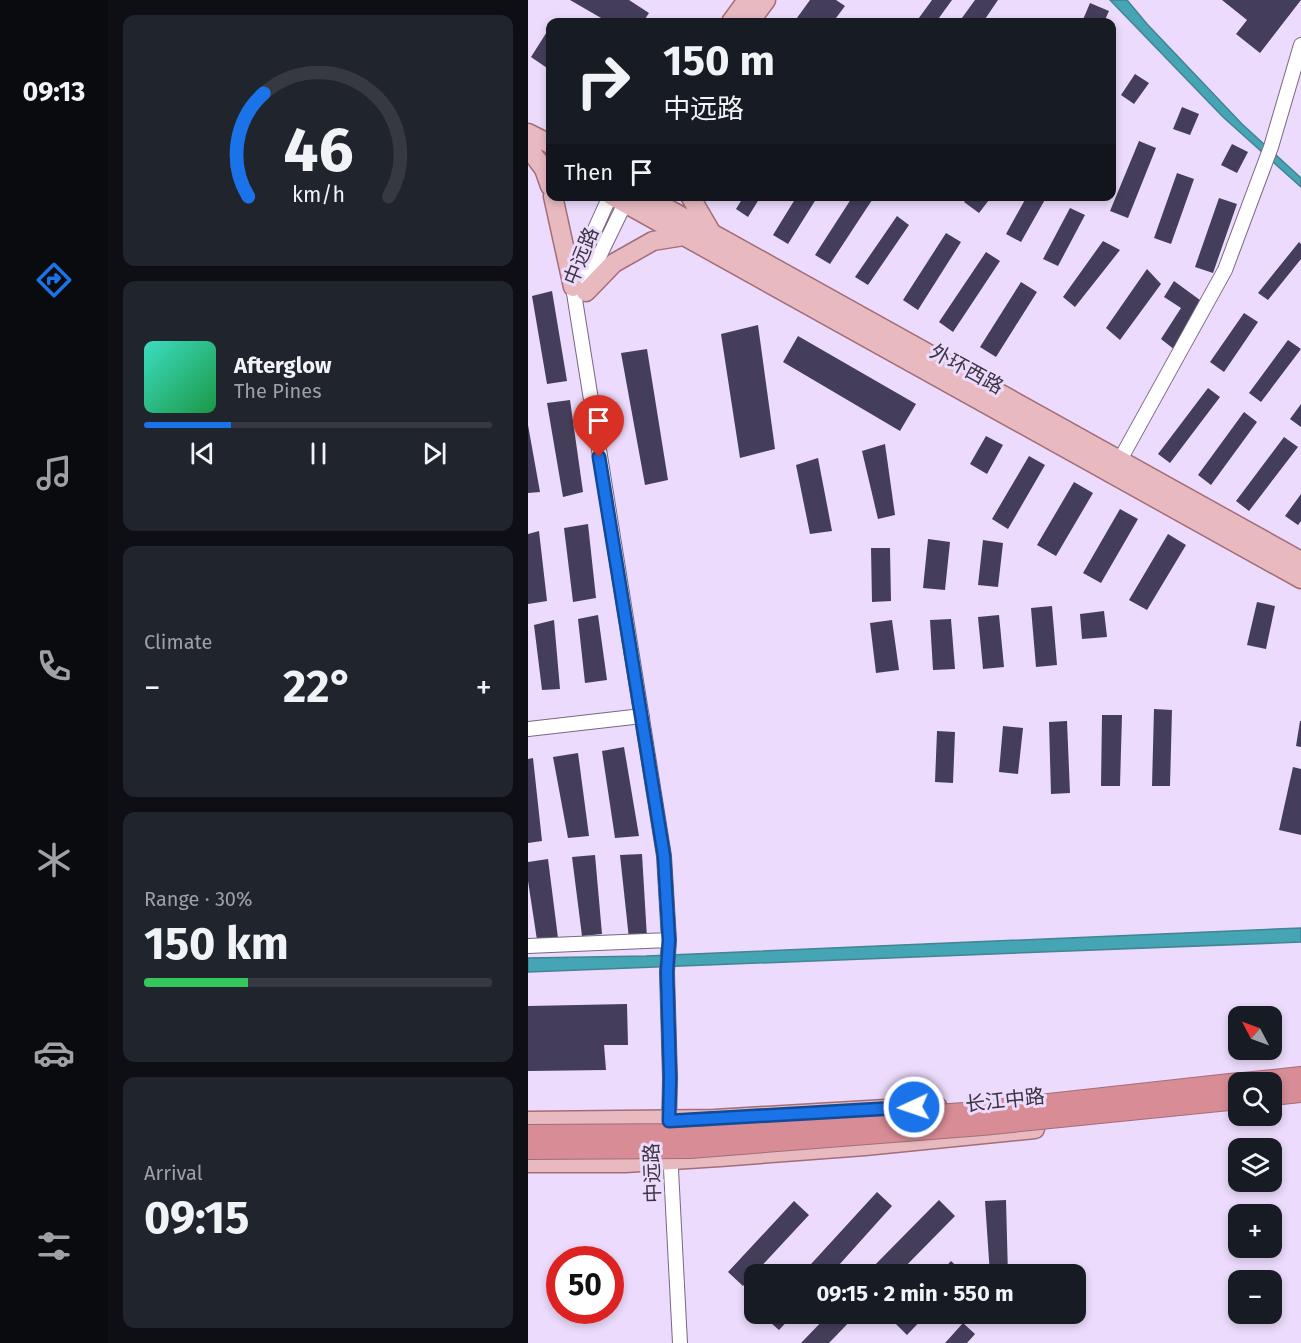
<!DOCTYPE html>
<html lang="en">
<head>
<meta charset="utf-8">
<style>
	:root { --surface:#171b24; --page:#20242c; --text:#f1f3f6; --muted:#9ea1a6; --line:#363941; --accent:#1a73e8 }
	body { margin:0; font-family:"Fira Sans","Noto Sans SC",sans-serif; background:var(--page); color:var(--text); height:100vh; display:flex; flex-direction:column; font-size:22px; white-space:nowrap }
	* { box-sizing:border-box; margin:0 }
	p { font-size:20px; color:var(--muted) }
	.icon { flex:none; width:33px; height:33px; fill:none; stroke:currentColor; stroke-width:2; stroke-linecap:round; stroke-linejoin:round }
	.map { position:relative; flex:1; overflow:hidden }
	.drawer { display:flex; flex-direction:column; gap:15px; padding:15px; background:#0d0f14; width:420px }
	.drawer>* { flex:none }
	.top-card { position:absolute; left:18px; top:18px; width:570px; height:183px; border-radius:12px; box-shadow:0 3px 9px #0003; background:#171b24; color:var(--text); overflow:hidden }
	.needle { width:39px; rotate:311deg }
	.tools { position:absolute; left:700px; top:1006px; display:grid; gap:12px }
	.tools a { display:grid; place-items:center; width:54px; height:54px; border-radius:12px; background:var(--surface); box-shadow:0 3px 9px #0003; font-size:30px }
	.speed { position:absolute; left:18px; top:1246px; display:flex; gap:12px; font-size:30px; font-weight:700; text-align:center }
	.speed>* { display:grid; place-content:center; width:78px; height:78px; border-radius:50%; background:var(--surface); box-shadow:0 3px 9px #0003; line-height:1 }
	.speed .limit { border:9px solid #d22; background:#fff; color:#111 }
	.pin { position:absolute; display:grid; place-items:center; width:51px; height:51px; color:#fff; margin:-62px -26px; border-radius:50% 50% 50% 0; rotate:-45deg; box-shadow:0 0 6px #0007 }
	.pin .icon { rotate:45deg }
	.me { position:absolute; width:66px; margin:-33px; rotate:267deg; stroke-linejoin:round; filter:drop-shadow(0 0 4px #0008) }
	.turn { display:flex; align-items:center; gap:21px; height:126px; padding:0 18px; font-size:27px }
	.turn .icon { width:78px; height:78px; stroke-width:2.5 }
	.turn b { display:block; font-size:42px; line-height:51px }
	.then { display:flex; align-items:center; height:57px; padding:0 18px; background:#0003; gap:12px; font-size:22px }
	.big { font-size:45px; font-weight:700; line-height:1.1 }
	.drawer .tile { flex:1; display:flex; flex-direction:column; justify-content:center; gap:9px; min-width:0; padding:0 21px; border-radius:12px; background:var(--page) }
	.drawer .dial { align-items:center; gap:0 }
	.dial svg { height:156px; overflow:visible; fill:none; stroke:var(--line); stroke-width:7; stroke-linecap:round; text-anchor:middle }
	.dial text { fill:var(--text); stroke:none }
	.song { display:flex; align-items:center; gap:18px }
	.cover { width:72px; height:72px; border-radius:9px; background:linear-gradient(135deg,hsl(170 70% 55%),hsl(140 70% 35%)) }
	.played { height:6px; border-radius:3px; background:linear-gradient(90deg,var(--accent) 25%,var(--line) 25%) }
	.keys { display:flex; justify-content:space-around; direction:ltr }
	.heat { display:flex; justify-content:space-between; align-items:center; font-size:33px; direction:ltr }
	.charge { height:9px; border-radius:4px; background:linear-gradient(90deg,#34c759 30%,var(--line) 0) }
	.trip { position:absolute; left:216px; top:1264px; width:342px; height:60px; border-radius:12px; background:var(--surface); box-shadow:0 3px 9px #0003; font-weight:700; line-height:60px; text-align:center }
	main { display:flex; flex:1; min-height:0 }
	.menu { display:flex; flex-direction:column; width:108px; justify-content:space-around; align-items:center; background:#090b0e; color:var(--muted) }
	.menu .icon { width:42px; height:42px }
	.menu .selected { color:var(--accent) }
	.menu b { font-size:27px; color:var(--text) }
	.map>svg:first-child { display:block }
</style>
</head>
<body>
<main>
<nav class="menu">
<b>09:13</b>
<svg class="icon selected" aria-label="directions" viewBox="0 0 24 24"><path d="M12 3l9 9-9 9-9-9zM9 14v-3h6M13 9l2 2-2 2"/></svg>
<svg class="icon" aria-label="music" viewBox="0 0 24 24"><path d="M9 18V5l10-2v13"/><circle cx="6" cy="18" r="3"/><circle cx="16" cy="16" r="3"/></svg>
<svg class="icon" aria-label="phone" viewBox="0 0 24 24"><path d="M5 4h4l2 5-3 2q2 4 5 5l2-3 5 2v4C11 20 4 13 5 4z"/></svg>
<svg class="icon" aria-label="climate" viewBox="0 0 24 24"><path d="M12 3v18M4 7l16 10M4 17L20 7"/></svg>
<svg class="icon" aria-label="car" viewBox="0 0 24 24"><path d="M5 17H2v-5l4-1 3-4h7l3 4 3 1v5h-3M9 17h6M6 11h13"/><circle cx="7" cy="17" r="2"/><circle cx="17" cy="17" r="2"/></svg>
<svg class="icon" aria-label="filters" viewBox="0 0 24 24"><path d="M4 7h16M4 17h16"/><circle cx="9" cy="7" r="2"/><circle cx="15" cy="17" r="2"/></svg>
</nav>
<section class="drawer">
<div class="tile dial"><svg viewBox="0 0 100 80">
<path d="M14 69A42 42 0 1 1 86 69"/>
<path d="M14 69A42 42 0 0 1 22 16" stroke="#1a73e8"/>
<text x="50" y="56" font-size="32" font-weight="700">46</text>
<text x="50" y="72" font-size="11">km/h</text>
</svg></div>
<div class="tile">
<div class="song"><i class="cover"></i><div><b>Afterglow</b><p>The Pines</p></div></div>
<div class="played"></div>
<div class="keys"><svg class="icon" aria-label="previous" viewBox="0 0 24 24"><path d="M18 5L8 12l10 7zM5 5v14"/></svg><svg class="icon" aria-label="pause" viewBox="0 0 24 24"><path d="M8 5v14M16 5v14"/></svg><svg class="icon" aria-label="next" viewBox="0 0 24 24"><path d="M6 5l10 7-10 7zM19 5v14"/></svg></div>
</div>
<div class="tile"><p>Climate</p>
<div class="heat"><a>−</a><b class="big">22°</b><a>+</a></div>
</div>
<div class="tile"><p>Range · 30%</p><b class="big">150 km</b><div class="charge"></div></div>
<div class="tile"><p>Arrival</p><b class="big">09:15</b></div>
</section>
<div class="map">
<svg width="773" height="1343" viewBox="0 0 773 1343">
	<rect width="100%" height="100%" fill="#ecdbfc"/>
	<path fill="#46a5b5" stroke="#438392" stroke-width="1.5" d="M582,0h17l20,24 95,100 59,54v9l-78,-70z
		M773,928v14l-773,30v-14l118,-2z"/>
	<path fill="#443e5a" d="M42,0h59l20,13 -6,9h-35z
		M282,0h26l9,6 -12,16h-39z
		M404,0h20l-16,22h-20z
		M447,0h23l-15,22h-24z
		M694,0h79l-41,53 -24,-19 11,-14z
		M562,3l19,8 -5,11h-22z
		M22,27v43l-19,-13z
		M607,74l14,9 -15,21 -13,-9z
		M654,107l17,7 -9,21 -17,-6z
		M611,141l17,7 -28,70 -18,-7z
		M704,144l16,8 -11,21 -16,-8z
		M649,173l17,6 -23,65 -17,-6z
		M216,196h17l-13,21 -12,-8z
		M269,196h21l-30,48 -15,-9z
		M325,196l21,1 -44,67 -15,-9z
		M441,196h23l-13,17 -15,-11z
		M499,196h20l-26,46 -15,-8z
		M691,198l18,6 -24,69 -18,-6z
		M542,208l15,7 -27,51 -15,-7z
		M369,216l12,9 -41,60 -13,-8z
		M418,233l15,9 -43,68 -15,-10z
		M575,241l17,9 -45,57 -12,-10z
		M771,242l2,2v15l-33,41 -10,-7z
		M458,252l14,9 -47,71 -14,-10z
		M619,269l14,15 -41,56 -14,-12z
		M646,281l30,22 -29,47 -14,-11 20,-31 -17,-11z
		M493,282l16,10 -41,65 -16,-10z
		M24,291l15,90 -20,3 -15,-88z
		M716,313l14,9 -34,50 -14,-10z
		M230,325l17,124 -35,9 -19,-124z
		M270,336l118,68 -16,27 -117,-69z
		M760,340l13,9 -40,53 -12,-9z
		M119,349l21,131 -23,5 -24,-132z
		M680,388l12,9 -50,66 -12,-9z
		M42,400l13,92 -20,5 -16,-94z
		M773,404v23l-11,-8z
		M716,412l13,10 -46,63 -13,-10z
		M0,425l12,67 -12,1z
		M458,436l17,9 -16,29 -17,-10z
		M756,437l14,10 -49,64 -13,-10z
		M357,444l10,71 -17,4 -16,-68z
		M501,456l16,9 -37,64 -16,-10z
		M290,458l14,73 -22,3 -14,-69z
		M546,482l19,11 -37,63 -19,-11z
		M773,494v27l-3,4 -13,-9z
		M592,509l18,10 -37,64 -18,-10z
		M60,524l8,74 -23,4 -9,-74z
		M11,531l8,70 -19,3v-70z
		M640,534l18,11 -39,65 -18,-10z
		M400,539l22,3 -5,48 -22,-2z
		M455,540l20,3 -5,44 -20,-2z
		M343,548h19l1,53 -19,1z
		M729,602l18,4 -9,43 -19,-4z
		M524,606l5,59 -21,2 -5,-59z
		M576,611l3,26 -25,2 -2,-25z
		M70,615l9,65 -22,3 -7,-64z
		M471,615l5,52 -21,2 -5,-52z
		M423,619l4,50 -22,1 -3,-50z
		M26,620l6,69 -18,1 -8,-65z
		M364,620l7,50 -23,3 -6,-50z
		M626,709l18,1 -2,76h-18z
		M574,715h20l-2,71h-19z
		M539,721l3,72 -19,1 -2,-72z
		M772,721h1v26l-5,-1z
		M475,726l20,2 -5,46 -19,-2z
		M409,731l18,1 -2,51 -18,-1z
		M96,747l15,89 -24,2 -13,-87z
		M50,753l11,83 -21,2 -15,-81z
		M5,758l9,83 -14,2v-84z
		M765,767l8,2v66l-22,-5z
		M114,854l5,84 -18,1 -9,-84z
		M67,855l7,79 -20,2 -10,-79z
		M20,859l10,79 -21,2 -9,-59v-19z
		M99,1004l1,41h-24l2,25 -78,1v-65z
		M349,1192l15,14 -62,69h-29z
		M411,1200l16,16 -58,59h-28l-2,-2z
		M478,1200l2,75h-18l-5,-74z
		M266,1201l15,14 -66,71 -15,-14z
		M423,1261l13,12 -1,2h-25z
		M237,1314h29l-15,16 -16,-14z
		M301,1314h28l-28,29h-28z
		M373,1314h26l-20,21 -13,-13z
		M435,1323l12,11 -8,9h-22z"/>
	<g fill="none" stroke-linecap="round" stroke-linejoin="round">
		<defs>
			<path id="minor" d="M82,196l-28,62 -9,29 91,569 5,84 -2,32 3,106 -1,50
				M59,288l7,-21 31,-64
				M588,467l109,-197 46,-123 30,-102
				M0,729l114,-13
				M0,946l141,-6
				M142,1150l10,193"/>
			<path id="major" d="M203,22l16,-22
				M222,22l16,-22
				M0,133l22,11
				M2,150l14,19 6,17
				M25,196l20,91
				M84,196l689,383
				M117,196l656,365
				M162,196l21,36
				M58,292l28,-29 39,-22 31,-5
				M0,1121l186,-2 223,-13
				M0,1163h97l95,-6 145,-11 170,-17"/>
			<path id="highway" d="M715,1083l58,-6
				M744,1095l29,-3"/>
		</defs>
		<use href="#minor" stroke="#776885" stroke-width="16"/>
		<use href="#major" stroke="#a16e79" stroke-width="21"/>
		<use href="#highway" stroke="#a16e79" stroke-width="22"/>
		<use href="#minor" stroke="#fff" stroke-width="14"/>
		<use href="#major" stroke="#e8bac0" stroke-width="18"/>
		<use href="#highway" stroke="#d88c96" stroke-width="20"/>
		<defs>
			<path id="highway-bridge" d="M0,1135l160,-1 289,-22 262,-29
				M0,1149l162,-1 292,-23 257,-26"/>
		</defs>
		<use href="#highway-bridge" stroke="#a16e79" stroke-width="22" stroke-linecap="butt"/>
		<use href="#highway-bridge" stroke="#d88c96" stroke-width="20"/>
	</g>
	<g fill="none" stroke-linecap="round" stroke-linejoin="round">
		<defs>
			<path id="route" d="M71,457l65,399 5,84 -2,32 3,106 -1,43 245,-14"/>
		</defs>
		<use href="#route" stroke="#114b97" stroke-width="15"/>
		<use href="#route" stroke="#1a73e8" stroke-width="10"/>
	</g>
	<g text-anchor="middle" stroke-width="6" stroke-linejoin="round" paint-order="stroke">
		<g font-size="20" fill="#3b3542" stroke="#ecdbfc">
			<text transform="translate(53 256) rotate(-68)" y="7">中远路</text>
			<text transform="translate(439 369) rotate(29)" y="7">外环西路</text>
			<text transform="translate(477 1100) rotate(-6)" y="7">长江中路</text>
			<text transform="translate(124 1173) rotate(-92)" y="7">中远路</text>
		</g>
	</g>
</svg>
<div class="tools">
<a><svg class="needle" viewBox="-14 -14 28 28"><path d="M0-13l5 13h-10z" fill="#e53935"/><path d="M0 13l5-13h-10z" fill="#9ea1a6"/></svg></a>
<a><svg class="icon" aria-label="search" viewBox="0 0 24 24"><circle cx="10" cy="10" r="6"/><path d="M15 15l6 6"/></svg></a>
<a><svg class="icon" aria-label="layers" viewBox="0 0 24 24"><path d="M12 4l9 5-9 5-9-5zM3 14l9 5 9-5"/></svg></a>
<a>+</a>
<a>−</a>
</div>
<div class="speed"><div class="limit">50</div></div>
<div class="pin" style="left:71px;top:457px;background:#d93025"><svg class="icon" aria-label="arrive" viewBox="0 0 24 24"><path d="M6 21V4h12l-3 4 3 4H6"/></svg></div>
<svg class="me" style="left:386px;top:1107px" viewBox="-20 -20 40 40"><circle r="17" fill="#1a73e8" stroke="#fff" stroke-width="3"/><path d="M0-11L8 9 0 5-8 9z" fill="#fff"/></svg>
<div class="trip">09:15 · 2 min · 550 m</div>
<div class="top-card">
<div class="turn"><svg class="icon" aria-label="right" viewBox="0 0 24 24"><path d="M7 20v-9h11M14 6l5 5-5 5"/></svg><div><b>150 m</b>中远路</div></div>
<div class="then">Then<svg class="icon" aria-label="arrive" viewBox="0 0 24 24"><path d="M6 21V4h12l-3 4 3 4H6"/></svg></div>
</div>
</div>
</main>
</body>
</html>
